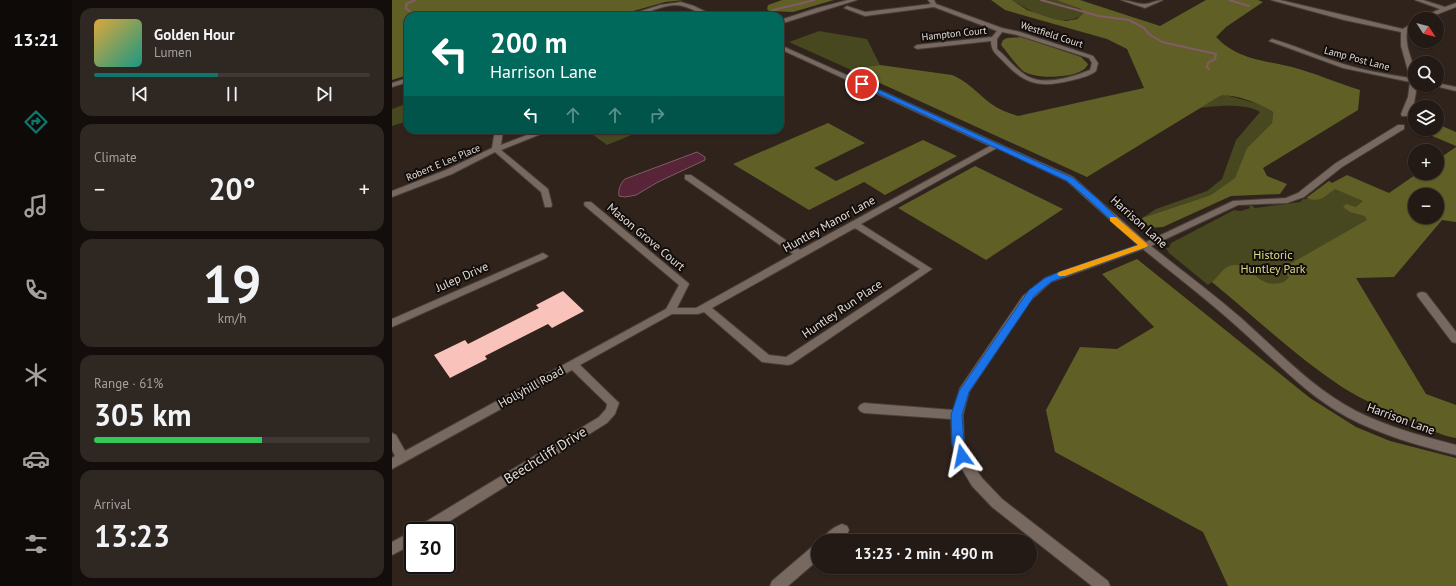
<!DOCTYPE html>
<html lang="en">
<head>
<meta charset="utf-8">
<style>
	:root { --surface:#231a15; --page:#2f2722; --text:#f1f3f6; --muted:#a3a1a0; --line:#403834; --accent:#0f766e }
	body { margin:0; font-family:"PT Sans",sans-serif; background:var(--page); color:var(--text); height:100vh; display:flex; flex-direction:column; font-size:15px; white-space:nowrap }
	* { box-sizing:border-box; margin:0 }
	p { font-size:13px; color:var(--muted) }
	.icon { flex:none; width:22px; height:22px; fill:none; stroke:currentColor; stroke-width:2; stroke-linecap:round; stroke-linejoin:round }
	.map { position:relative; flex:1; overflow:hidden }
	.drawer { display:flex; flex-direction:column; gap:8px; padding:8px; background:#130e0c; width:320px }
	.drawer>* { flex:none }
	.top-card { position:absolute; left:12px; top:12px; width:380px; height:122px; border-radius:12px; box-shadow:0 1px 3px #0004,0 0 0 1px var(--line); background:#00695c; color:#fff; overflow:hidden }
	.needle { width:26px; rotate:126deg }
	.tools { position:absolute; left:1016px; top:12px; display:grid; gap:8px }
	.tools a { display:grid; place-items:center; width:36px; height:36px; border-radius:50%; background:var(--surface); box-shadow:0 1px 3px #0004,0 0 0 1px var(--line); font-size:20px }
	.speed { position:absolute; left:12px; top:522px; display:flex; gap:8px; font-size:20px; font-weight:700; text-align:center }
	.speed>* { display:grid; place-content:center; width:52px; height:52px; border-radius:50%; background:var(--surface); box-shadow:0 1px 3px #0004,0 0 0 1px var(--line); line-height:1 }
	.speed .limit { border:2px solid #111; border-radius:6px; background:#fff; color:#111 }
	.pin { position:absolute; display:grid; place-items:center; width:34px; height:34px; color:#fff; margin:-17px; border:2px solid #fff; border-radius:50%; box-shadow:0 1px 4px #0007 }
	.me { position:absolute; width:44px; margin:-22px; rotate:348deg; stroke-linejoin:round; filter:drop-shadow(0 0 3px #0008) }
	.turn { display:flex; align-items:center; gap:14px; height:84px; padding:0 20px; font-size:18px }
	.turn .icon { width:52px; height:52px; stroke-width:2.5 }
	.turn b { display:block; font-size:28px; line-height:34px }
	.lanes { display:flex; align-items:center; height:38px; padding:0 20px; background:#0003; justify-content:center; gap:20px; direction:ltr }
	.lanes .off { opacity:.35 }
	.big { font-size:30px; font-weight:600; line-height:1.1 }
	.drawer .tile { flex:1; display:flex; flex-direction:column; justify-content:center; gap:6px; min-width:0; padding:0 14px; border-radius:12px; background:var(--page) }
	.drawer .dial { align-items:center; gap:0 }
	.dial b { font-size:52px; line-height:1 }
	.song { display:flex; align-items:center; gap:12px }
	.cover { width:48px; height:48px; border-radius:6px; background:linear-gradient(135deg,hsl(40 70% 55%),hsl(170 70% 35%)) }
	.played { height:4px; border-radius:2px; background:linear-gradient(90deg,var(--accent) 45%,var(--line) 45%) }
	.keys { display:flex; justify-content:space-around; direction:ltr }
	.heat { display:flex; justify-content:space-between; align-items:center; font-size:22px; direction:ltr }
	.charge { height:6px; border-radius:3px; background:linear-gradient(90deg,#34c759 61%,var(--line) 0) }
	.trip { position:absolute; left:419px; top:534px; width:226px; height:40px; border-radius:20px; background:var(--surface); box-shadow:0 1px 3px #0004,0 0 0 1px var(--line); font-weight:600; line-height:40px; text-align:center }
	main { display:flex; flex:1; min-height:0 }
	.tab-bar { display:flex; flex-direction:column; width:72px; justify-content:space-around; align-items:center; background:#0e0a08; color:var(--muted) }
	.tab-bar .icon { width:28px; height:28px }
	.tab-bar .on { color:var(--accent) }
	.tab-bar b { font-size:18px; color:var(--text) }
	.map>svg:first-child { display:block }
</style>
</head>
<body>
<main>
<nav class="tab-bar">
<b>13:21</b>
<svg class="icon on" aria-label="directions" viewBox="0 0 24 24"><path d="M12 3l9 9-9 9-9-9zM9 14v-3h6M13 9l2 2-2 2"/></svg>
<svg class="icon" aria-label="music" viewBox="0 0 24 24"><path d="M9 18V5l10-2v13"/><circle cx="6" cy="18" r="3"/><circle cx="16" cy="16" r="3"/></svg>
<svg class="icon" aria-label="phone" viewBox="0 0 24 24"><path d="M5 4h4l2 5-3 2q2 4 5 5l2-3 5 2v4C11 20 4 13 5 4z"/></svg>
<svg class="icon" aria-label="climate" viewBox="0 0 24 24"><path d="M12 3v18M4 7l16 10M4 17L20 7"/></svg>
<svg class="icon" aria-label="car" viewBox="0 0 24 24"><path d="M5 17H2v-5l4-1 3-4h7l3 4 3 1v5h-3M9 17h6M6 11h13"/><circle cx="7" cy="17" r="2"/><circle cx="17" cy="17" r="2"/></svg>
<svg class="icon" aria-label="filters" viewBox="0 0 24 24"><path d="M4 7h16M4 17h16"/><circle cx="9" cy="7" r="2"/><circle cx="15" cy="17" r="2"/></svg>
</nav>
<section class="drawer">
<div class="tile">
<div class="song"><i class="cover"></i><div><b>Golden Hour</b><p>Lumen</p></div></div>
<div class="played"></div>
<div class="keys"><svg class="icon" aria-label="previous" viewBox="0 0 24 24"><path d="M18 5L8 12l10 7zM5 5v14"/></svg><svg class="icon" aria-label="pause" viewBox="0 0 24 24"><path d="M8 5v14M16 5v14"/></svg><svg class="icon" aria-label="next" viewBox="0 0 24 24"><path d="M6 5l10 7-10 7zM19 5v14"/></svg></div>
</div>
<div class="tile"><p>Climate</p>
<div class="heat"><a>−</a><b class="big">20°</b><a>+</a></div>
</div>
<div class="tile dial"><b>19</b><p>km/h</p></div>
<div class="tile"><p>Range · 61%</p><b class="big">305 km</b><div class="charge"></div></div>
<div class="tile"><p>Arrival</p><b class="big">13:23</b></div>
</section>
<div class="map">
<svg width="1064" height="586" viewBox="0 0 1064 586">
	<rect width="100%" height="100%" fill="#2f231c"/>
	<path fill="#474720" d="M620,0h44l25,9 2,6c-24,14 -50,-2 -71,-15z
		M427,31l48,8 13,26 -31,4 -60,-27z
		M834,95l36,10 11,7 -1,11 -25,25 -11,30 -25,17 -69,23 14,-9 51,-18 15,-12 14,-39 24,-28c-15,-9 -44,-6 -60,-4l20,-12z
		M11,105l5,5v11l-16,5v-17z
		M194,130h58l-37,15z
		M940,183l71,31 -81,73 39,111c-54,-32 -100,-76 -149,-116l-4,3 -39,-32 -3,-5h3l2,-5 63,-33 7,1 9,-3 -1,-2 2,-1 4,3 45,-6 3,-3h5z"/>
	<path fill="#606026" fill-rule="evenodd" d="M0,0h292l-19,2 -49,14h-208v59l-16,5z
		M390,0h52l-41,12 -24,-1 -2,-2 1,-4z
		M599,0h21l15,10 26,9 13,2 11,-2 6,-5 -2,-5 -25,-9h24l80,26 46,-26h52l5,2 -37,25 -10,10c22,23 48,23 76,30 23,6 45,16 68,23l-2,20 -95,58 4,8 20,8 -7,10 -49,2 -68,31c-11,1 -16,1 -21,-9l69,-23 24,-17 12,-30 25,-25 1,-11c-12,-8 -39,-19 -53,-16l-133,81 -238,-108 31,-4 72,10c15,6 25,18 38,28 8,6 18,10 28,13l126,-28 -17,-39 -20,-10 -102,-29z
		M630,37l59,20 7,7c-5,15 -53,16 -65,7 -8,-7 -15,-18 -22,-26l2,-5 4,-2z
		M436,123l37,20 -51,25 22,13 87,-41 34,16 -72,39 -21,-13 -55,28 -76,-46z
		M1045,124l19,8v14l-38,-16 19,-1z
		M1064,147v75l-14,-2 -48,57 -38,1 70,116 30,11v33c-17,-3 -32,-11 -48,-18 -23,-10 -45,-20 -66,-33 -46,-30 -87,-70 -130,-105 5,-4 11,-13 15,-15 16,-8 24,8 36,14 7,4 14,3 21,1l5,-5 -8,-8 86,-49 -2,-4 -15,-4 -7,-5 3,-3 10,3 7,-6 -28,-12c-12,8 -14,14 -29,9l23,-17 3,2 15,-8 42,18 29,-20h19v-13zM1023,195h22v22h-22z
		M583,166l88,43 -77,51 -88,-52z
		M745,259l173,139 46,29 34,14 66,17v128h-228l-25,-54 -148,-80 -9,-42 34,-63 37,2 37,-22 -52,-53z"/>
	<path fill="#582437" stroke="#825b67" d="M305,152l8,5v3l-47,22 -22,13 -11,2 -6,-1c-1,-6 1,-12 6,-17z"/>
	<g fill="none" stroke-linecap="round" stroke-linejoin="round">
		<path stroke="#825b67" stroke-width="2" d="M23,0l-9,4 1,2 -2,2 12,8
			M649,0l58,16 30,4 15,8 5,6 13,8 54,12 -1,5 -7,4 -1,4 2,2
			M837,0l20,6
			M381,10l42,-10"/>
	</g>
	<path fill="#f9c3bc" d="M171,291l21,20 -32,17 -4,-4 -63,32 2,3 -37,19 -16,-23 31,-15 3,4 71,-36 -3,-3z"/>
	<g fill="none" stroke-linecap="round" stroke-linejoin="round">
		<defs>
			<path id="minor" d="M456,0h9l-77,24v-4l37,-12z
				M536,0h6l2,4 66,24 18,4 73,24 5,7 -2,8c-6,5 -15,7 -23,9 -32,8 -47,6 -70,-19 -7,-7 -12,-10 -12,-20l-74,8 -3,-2 3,-2 75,-8 5,-6 -63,-24 -69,9 -21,-8 3,-2 18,6 66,-8zM610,32l15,3 72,23 3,5 -2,7c-18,7 -45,16 -63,6 -12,-7 -20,-19 -30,-27v-10z
				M729,0c8,0 15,4 23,4 6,0 12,-4 19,-4l-18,8z
				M879,0h9l123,29 12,-8v5l-8,6c-2,14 4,24 7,37 2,5 1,11 1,16l2,1 -3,17 -6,13h-6l-1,-2 7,-17 2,-15 -67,-14 -74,-27 3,-2c22,6 43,16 65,23 23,8 48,12 73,16l-9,-32v-14l-57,-12z
				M1023,0h8l22,7 11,-4v4l-31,12h-8l23,-10z
				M289,2l13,4 20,10c-14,0 -25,-11 -39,-11 -17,1 -32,11 -49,11l34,-11z
				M388,45l293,132 73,65 87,-41 53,-3 12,-5 38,-30 62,-38h6v4l-62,38 -38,30 -17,6 -49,2 -87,41c30,24 61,47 90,72 37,33 71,70 115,93 32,16 66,25 100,34v10c-37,-9 -75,-20 -109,-38 -44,-24 -77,-62 -114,-94 -29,-26 -60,-49 -90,-74l-92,33 -20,18 -62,92 -6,23 1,29 7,18 11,16 20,21 106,82 2,5h-18l-100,-79 -20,-21 -13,-22 -7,-20 -1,-25 -87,-6 -4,-2 -2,-3 2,-3 4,-2 89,7 7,-22 63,-92 22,-18 93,-33 -71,-64 -70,-33 -136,76 71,45 -140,95 -4,1 -26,-3 -58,-50 -6,2h-26l-92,51 39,38 -4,11 -8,9 -173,108h-19l2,-4 182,-110 7,-8 1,-5 -35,-34 -180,99v-11l3,-2 -3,-6v-17l4,2 9,16 261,-142 13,-24 -94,-79 -1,-2 1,-2h6l96,80 2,2 -12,24h19l97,-54 -108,-75v-4h6l109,75 190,-104 -210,-97zM463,228l65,41 -134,88 -17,-2 -57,-47z
				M16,78v4l-16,5v-4z
				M1045,83l19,4v4l-21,-5 -1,-1h3z
				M103,130h8l-2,15 39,-15h11l-50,20 47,39 4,16 -1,2h-6l-4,-15 -46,-40 -43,22 -60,23v-6l54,-21 46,-22z
				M151,253l5,3 -2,2 -154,69v-8z
				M1030,292l4,1 30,39v11l-4,-1 -34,-45 -1,-2 1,-2z
				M450,524l5,2 2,4 -2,4 -8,7h-17c3,-8 12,-14 20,-17z
				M21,531v13l-21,11v-13z
				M426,545v15l-30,26h-18l2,-5 41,-35z"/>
		</defs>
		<use href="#minor" stroke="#483e38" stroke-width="2"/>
		<use href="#minor" fill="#776960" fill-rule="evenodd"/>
	</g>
	<path fill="#1a73e8" stroke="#114b97" d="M468,83h4l209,95 26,22 19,19 30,27 -1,1 -82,29 -14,6 -16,13 -66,97 -7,23 2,29 3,12 -1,4 -4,1 -4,-1 -6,-16 -1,-29 8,-24 70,-101 16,-12 14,-6 79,-27c-24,-21 -46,-44 -71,-64l-207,-96z"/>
	<path fill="#f59e0b" d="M718,217h6l31,27 1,2 -1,1 -82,29h-6l-2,-2 2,-2 79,-27 -28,-24z"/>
	<g text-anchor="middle" stroke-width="4" stroke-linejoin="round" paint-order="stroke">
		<g font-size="10" fill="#e3dbd6" stroke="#130e0b">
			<text transform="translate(562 33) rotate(-6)" y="4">Hampton Court</text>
			<text transform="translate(660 34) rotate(18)" y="4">Westfield Court</text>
			<text transform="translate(965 58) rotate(15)" y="4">Lamp Post Lane</text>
			<text transform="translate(51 162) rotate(-23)" y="4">Robert E Lee Place</text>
		</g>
		<g font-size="12" fill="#e3dbd6" stroke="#130e0b">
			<text transform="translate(747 222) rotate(42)" y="4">Harrison Lane</text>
			<text transform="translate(437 224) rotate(-29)" y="4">Huntley Manor Lane</text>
			<text transform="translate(254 237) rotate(40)" y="4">Mason Grove Court</text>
			<text transform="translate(70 277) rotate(-24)" y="4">Julep Drive</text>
			<text transform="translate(450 309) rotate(-34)" y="4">Huntley Run Place</text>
			<text transform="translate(139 387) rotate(-29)" y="4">Hollyhill Road</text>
			<text transform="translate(1009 419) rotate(20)" y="4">Harrison Lane</text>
		</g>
		<g font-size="12" fill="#dbdc85" stroke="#130e0b">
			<text x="881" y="259">Historic<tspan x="881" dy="14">Huntley Park</tspan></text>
		</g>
		<g font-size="14" fill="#e3dbd6" stroke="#130e0b">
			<text transform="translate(153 455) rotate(-32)" y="5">Beechcliff Drive</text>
		</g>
	</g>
</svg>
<div class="tools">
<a><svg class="needle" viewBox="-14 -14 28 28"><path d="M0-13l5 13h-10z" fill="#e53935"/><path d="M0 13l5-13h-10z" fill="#a3a1a0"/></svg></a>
<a><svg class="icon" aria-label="search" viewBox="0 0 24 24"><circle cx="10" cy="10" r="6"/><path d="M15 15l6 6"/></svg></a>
<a><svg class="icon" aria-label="layers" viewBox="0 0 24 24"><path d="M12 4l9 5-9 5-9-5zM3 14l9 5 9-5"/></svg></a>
<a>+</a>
<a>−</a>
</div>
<div class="speed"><div class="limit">30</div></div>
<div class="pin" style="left:470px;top:84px;background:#d93025"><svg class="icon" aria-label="arrive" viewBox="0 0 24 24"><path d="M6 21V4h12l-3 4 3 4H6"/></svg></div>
<svg class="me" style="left:570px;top:456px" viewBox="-20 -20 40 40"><path d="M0-17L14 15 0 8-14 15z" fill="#1a73e8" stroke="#fff" stroke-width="4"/></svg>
<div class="trip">13:23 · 2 min · 490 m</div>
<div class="top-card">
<div class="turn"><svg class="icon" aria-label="left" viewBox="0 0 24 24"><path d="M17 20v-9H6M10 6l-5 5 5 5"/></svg><div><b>200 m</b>Harrison Lane</div></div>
<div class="lanes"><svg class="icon" aria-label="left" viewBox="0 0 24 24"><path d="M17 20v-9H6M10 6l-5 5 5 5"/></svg><svg class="icon off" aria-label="ahead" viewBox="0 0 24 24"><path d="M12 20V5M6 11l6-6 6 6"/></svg><svg class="icon off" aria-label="ahead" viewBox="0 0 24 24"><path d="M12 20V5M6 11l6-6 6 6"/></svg><svg class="icon off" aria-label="right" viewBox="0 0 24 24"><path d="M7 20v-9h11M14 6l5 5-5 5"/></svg></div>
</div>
</div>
</main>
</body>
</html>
